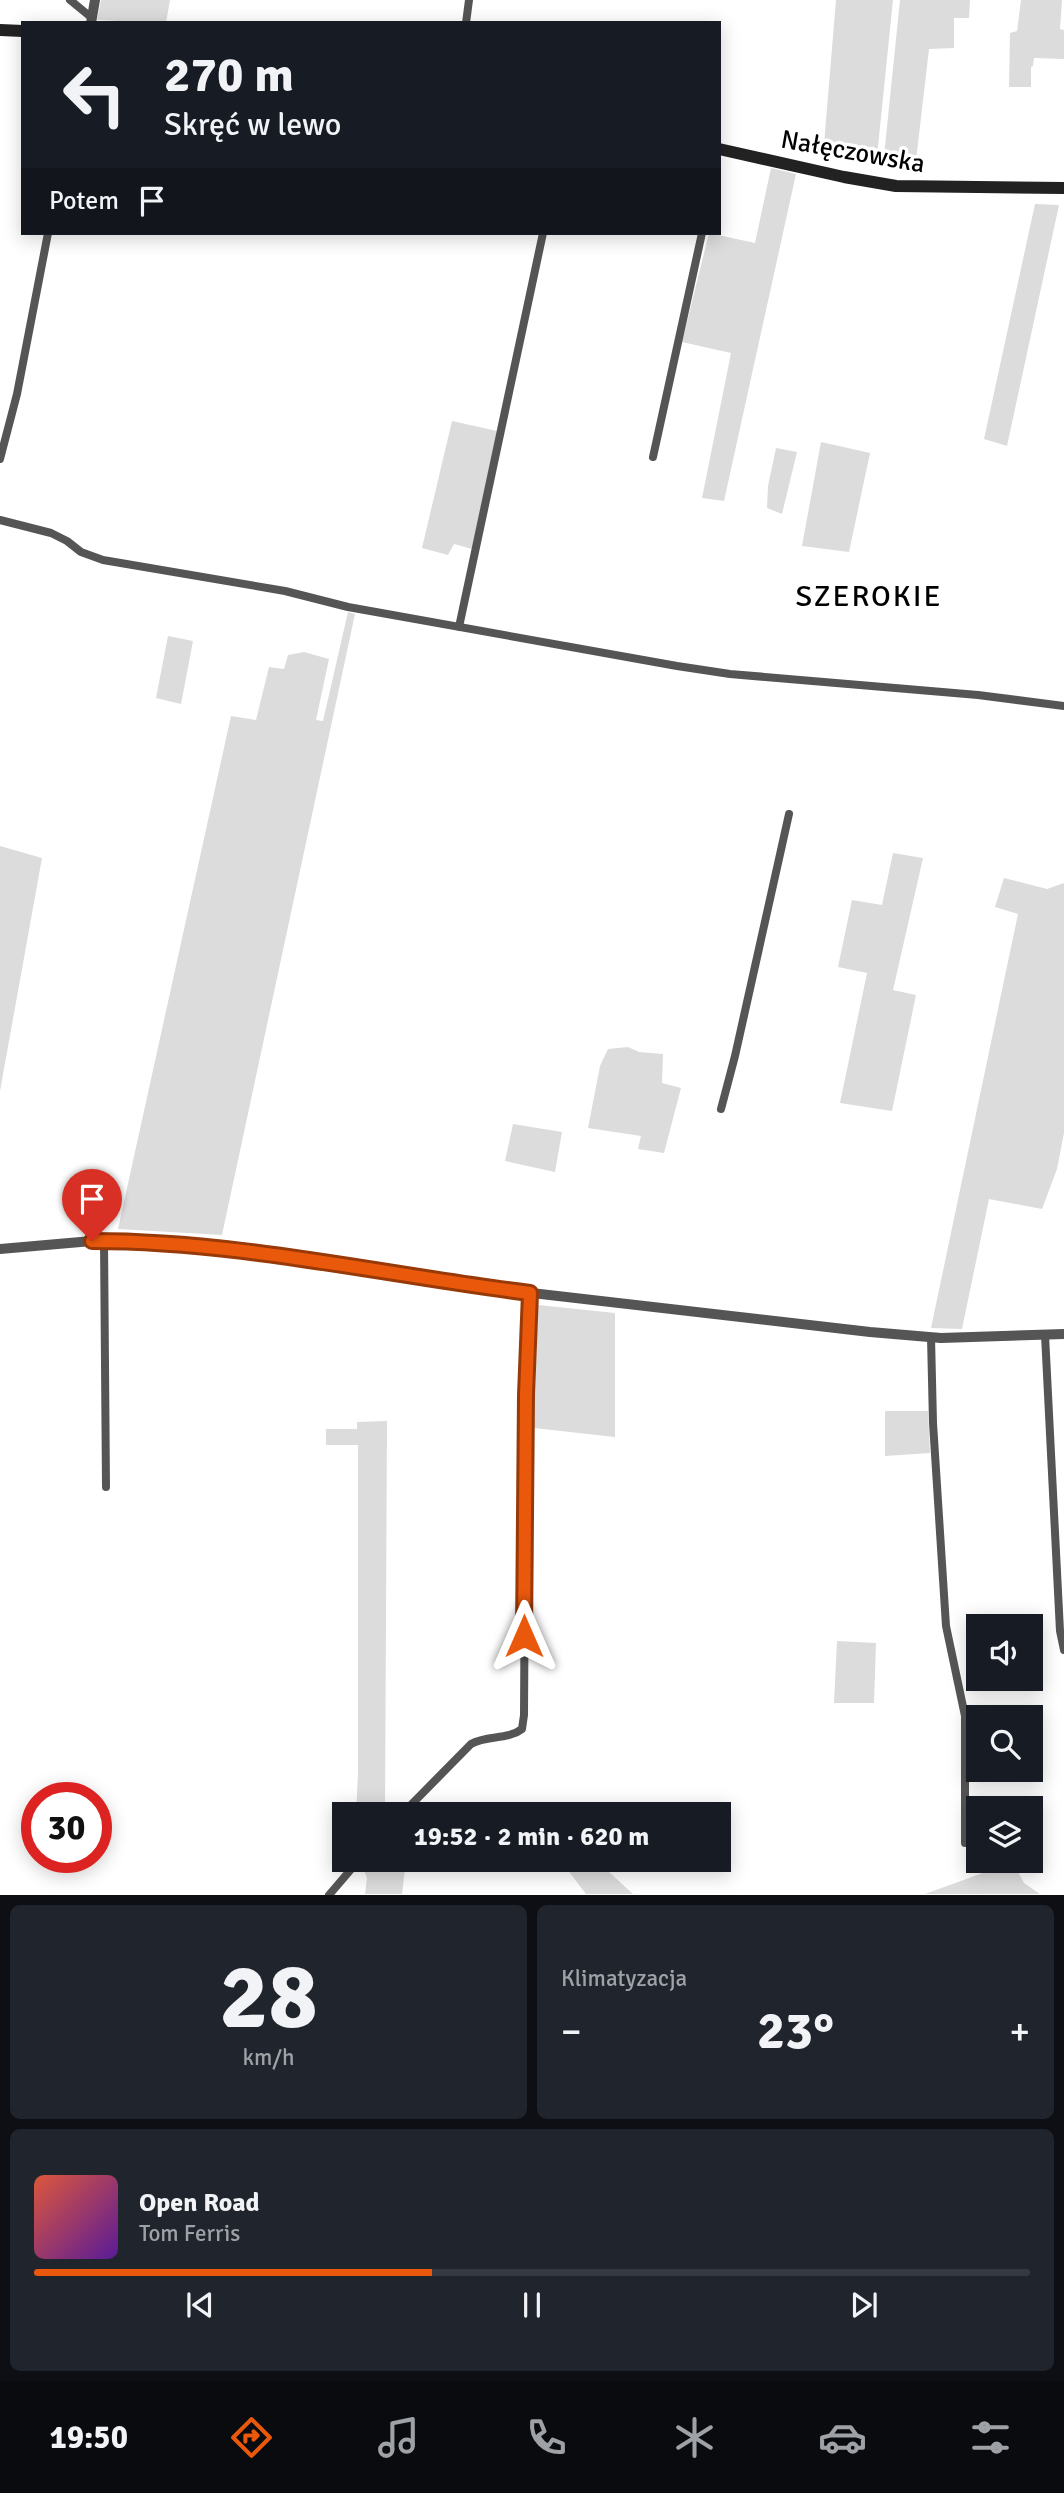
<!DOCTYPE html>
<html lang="pl">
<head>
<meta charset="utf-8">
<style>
	:root { --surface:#171b24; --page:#20242c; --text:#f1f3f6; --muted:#9ea1a6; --line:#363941; --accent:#ea580c }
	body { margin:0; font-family:Signika,sans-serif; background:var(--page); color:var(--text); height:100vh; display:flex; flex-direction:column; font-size:26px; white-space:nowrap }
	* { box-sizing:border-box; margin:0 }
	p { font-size:23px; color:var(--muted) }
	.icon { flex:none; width:38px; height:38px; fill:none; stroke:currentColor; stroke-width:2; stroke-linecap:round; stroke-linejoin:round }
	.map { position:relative; height:1895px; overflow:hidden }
	.panel { display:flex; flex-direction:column; gap:10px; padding:10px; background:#0d0f14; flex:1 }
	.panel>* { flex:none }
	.banner { position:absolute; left:21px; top:21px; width:700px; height:214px; border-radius:0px; box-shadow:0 4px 18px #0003; background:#171b24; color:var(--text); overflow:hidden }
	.tools { position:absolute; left:966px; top:1614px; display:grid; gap:14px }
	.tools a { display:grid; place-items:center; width:77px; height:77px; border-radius:0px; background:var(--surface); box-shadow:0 4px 18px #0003; font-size:35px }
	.speed { position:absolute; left:21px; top:1782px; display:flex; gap:14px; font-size:35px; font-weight:700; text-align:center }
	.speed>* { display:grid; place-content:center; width:91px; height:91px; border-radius:50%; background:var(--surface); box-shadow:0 4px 18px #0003; line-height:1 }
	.speed .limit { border:10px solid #d22; background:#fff; color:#111 }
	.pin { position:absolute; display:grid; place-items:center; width:60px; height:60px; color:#fff; margin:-72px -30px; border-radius:50% 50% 50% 0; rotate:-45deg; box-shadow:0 0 7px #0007 }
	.pin .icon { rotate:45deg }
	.me { position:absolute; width:77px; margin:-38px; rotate:0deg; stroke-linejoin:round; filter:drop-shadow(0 0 5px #0008) }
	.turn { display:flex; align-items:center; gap:24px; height:147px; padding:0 28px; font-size:32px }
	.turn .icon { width:91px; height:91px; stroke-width:2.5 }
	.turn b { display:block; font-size:49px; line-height:60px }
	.then { display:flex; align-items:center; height:66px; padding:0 28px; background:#0003; gap:14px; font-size:26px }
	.big { font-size:52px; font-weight:800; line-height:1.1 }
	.panel .widget { flex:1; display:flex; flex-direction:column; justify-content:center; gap:10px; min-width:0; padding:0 24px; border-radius:10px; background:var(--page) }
	.panel .dial { align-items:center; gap:0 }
	.dial b { font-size:91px; line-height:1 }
	.song { display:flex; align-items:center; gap:21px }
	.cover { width:84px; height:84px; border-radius:10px; background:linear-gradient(135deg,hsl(10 70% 55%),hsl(270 70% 35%)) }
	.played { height:7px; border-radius:4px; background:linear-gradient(90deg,var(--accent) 40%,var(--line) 40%) }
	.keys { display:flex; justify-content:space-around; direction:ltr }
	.heat { display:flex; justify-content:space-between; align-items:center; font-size:38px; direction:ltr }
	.panel .tiles { flex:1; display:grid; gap:10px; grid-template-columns:1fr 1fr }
	.widget:last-child { grid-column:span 2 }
	.trip { position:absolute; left:332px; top:1802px; width:399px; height:70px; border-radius:0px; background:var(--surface); box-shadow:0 4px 18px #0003; font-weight:800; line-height:70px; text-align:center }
	.tab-bar { display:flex; height:112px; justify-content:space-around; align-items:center; background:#090b0e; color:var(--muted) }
	.tab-bar .icon { width:49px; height:49px }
	.tab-bar .active { color:var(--accent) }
	.tab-bar b { font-size:32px; color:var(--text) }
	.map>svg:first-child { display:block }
</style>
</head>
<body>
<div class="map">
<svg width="1064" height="1895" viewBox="0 0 1064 1895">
	<rect width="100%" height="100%" fill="#fff"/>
	<path fill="#dcdcdc" d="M101,0h69l-4,23 -69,-3z
		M836,0h57l-17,166 -53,-10z
		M900,0h70l-1,18h-15v30l-25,1 -14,120 -32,-3z
		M1021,0h41l-2,29 4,1v29l-30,-1 -1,8 -2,1v20h-22l1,-54 7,-2z
		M771,168l25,6 -72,327 -22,-3 29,-145 -49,-11 27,-109 46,10z
		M1035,204l24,1 -52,241 -23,-7z
		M452,421l45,10 -25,118 -18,-5 -6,11 -26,-7z
		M821,442l49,11 -21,99 -47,-6z
		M776,448l21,4 -15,62 -15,-6 1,-22z
		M348,612l7,2 -133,621 -104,-6 113,-513 25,4 13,-53 15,2 4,-14 16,-3 25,7 -13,61 7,1z
		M168,636l25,5 -12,63 -25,-6z
		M0,846l42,12 -42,233z
		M893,853l30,5 -30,132 23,5 -24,116 -52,-8 27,-130 -29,-6 14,-67 30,5z
		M1004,878l43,11 17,-6v250l-7,36 -15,40 -53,-10 -27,130 -31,-1 87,-414 -23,-7z
		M628,1047l11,5 24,2 -1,29 19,5 -17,65 -26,-4 3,-13 -53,-8 12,-62 8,-17z
		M513,1124l49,8 -7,40 -50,-11z
		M538,1305l77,8v124l-81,-9z
		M885,1411h43l2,42 -45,3z
		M387,1421l-2,394h-29l2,-43v-327h-32v-16h31v-7z
		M837,1641l39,2 -2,60h-40z
		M360,1860h46l-4,34h-37l2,-16z
		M560,1860l37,1 36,33h-47z
		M1013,1862l11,21 16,11h-115z"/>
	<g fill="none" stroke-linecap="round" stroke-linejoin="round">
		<path stroke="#555" stroke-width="8" d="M70,0l22,18
			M466,23l3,-23
			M653,457l49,-224
			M0,459l17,-65 31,-161
			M0,520l51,13 16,8 14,11 22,8 182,31 63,16 329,59 53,8 248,21 86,11
			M459,627l84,-394
			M721,1109l14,-53 54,-242
			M104,1241l2,246
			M1045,1335l15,296 4,19
			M931,1337l2,86 13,203 19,90v127
			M401,1815l70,-71c16,-9 37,-4 51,-15l2,-14 2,-320 4,-102
			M329,1895l30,-35"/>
		<path stroke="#555" stroke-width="10" d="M91,23l4,-23
			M0,1249l92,-8 113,5 69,8 215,34 381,44 71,6 123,-4"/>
		<path stroke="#222" stroke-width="12" d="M0,30l23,1
			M719,149l125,28 52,9 168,2"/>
	</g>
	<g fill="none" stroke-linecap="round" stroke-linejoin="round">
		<defs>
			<path id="route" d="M92,1241c148,0 292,34 438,52l-4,102 -2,241"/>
		</defs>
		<use href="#route" stroke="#983908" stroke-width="18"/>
		<use href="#route" stroke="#ea580c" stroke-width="12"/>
	</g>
	<g text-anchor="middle" stroke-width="7" stroke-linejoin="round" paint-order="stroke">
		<g font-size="26" fill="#000" stroke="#fff">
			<text transform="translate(853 151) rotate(10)" y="9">Nałęczowska</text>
		</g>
		<g font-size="30" letter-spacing="2" fill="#000" stroke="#fff">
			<text x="869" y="606">SZEROKIE</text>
		</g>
	</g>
</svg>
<div class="tools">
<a><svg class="icon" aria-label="sound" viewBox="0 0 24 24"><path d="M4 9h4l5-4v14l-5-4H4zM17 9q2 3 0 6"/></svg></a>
<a><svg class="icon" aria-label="search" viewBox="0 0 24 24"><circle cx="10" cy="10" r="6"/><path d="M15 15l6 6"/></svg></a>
<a><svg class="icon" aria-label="layers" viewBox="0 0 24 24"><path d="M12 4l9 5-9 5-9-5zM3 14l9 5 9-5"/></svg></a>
</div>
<div class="speed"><div class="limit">30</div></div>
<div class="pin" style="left:92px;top:1241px;background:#d93025"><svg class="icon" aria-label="arrive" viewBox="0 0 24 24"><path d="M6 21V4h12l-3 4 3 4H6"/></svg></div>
<svg class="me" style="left:524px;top:1636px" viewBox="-20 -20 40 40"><path d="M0-17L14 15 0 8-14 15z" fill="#ea580c" stroke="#fff" stroke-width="4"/></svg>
<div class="trip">19:52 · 2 min · 620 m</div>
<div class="banner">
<div class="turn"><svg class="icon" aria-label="left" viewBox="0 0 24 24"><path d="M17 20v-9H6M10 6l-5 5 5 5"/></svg><div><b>270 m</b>Skręć w lewo</div></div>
<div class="then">Potem<svg class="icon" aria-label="arrive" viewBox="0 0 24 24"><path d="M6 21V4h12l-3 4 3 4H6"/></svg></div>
</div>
</div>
<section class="panel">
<div class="tiles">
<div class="widget dial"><b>28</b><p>km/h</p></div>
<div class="widget"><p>Klimatyzacja</p>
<div class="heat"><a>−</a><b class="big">23°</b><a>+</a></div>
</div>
<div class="widget">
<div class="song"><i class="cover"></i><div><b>Open Road</b><p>Tom Ferris</p></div></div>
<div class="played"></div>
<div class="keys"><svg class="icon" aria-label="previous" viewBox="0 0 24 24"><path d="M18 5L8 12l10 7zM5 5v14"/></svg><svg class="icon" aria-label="pause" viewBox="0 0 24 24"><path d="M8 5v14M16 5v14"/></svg><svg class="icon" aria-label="next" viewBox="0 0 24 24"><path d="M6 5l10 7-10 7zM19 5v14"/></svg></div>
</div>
</div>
</section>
<nav class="tab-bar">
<b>19:50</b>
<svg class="icon active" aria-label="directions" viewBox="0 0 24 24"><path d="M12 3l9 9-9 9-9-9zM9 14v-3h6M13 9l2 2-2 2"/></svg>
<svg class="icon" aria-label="music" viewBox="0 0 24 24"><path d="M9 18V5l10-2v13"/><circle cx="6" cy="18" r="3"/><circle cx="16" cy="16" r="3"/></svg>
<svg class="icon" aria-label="phone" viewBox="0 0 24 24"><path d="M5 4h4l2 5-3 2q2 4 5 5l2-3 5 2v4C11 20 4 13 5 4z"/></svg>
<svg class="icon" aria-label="climate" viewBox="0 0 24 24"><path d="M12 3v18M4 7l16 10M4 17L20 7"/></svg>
<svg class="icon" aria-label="car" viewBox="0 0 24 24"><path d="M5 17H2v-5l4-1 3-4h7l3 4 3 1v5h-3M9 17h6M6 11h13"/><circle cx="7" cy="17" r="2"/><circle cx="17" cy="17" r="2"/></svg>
<svg class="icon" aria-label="filters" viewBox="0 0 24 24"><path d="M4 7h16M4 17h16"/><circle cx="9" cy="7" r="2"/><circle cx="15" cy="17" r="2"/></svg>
</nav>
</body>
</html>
